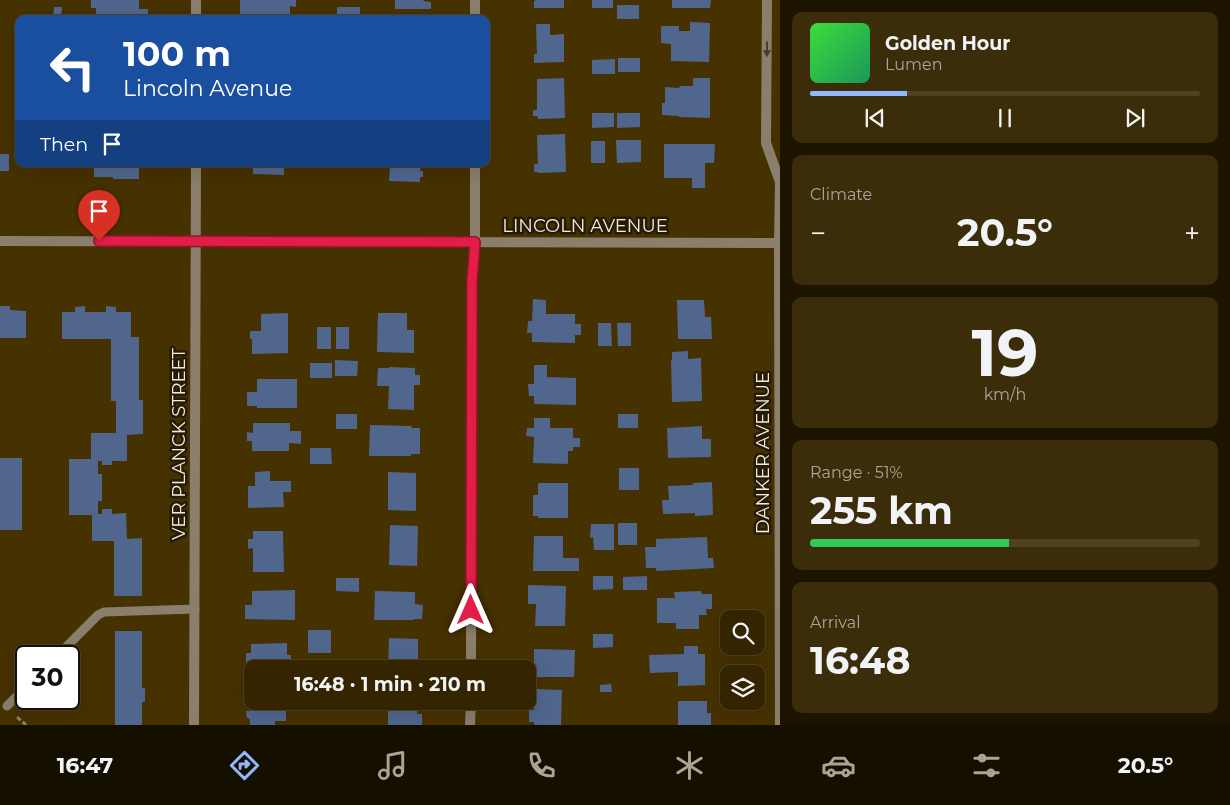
<!DOCTYPE html>
<html lang="en">
<head>
<meta charset="utf-8">
<style>
	:root { --surface:#342500; --page:#3c2d0a; --text:#f1f3f6; --muted:#a9a599; --line:#4e4222; --accent:#91b8fd }
	body { margin:0; font-family:Montserrat,sans-serif; background:var(--page); color:var(--text); height:100vh; display:flex; flex-direction:column; font-size:19px; white-space:nowrap }
	* { box-sizing:border-box; margin:0 }
	p { font-size:16px; color:var(--muted) }
	.icon { flex:none; width:28px; height:28px; fill:none; stroke:currentColor; stroke-width:2; stroke-linecap:round; stroke-linejoin:round }
	.map { position:relative; flex:1; overflow:hidden }
	.details { display:flex; flex-direction:column; gap:12px; padding:12px; background:#1d1400; width:450px }
	.details>* { flex:none }
	.banner { position:absolute; left:15px; top:15px; width:475px; height:152px; border-radius:10px; box-shadow:0 5px 20px #0002,0 0 0 1px var(--line); background:#1a4fa0; color:#fff; overflow:hidden }
	.fabs { position:absolute; left:720px; top:610px; display:grid; gap:10px }
	.fabs a { display:grid; place-items:center; width:45px; height:45px; border-radius:10px; background:var(--surface); box-shadow:0 5px 20px #0002,0 0 0 1px var(--line); font-size:25px }
	.speed { position:absolute; left:15px; top:645px; display:flex; gap:10px; font-size:25px; font-weight:700; text-align:center }
	.speed>* { display:grid; place-content:center; width:65px; height:65px; border-radius:50%; background:var(--surface); box-shadow:0 5px 20px #0002,0 0 0 1px var(--line); line-height:1 }
	.speed .limit { border:2px solid #111; border-radius:8px; background:#fff; color:#111 }
	.pin { position:absolute; display:grid; place-items:center; width:42px; height:42px; color:#fff; margin:-51px -21px; border-radius:50% 50% 50% 0; rotate:-45deg; box-shadow:0 0 5px #0007 }
	.pin .icon { rotate:45deg }
	.me { position:absolute; width:55px; margin:-28px; rotate:0deg; stroke-linejoin:round; filter:drop-shadow(0 0 4px #0008) }
	.turn { display:flex; align-items:center; gap:18px; height:105px; padding:0 25px; font-size:22px }
	.turn .icon { width:65px; height:65px; stroke-width:2.5 }
	.turn b { display:block; font-size:35px; line-height:42px }
	.then { display:flex; align-items:center; height:48px; padding:0 25px; background:#0003; gap:10px; font-size:19px }
	.big { font-size:38px; font-weight:700; line-height:1.1 }
	.details .widget { flex:1; display:flex; flex-direction:column; justify-content:center; gap:8px; min-width:0; padding:0 18px; border-radius:10px; background:var(--page) }
	.details .dial { align-items:center; gap:0 }
	.dial b { font-size:65px; line-height:1 }
	.song { display:flex; align-items:center; gap:15px }
	.cover { width:60px; height:60px; border-radius:8px; background:linear-gradient(135deg,hsl(120 70% 55%),hsl(150 70% 35%)) }
	.played { height:5px; border-radius:2px; background:linear-gradient(90deg,var(--accent) 25%,var(--line) 25%) }
	.keys { display:flex; justify-content:space-around; direction:ltr }
	.heat { display:flex; justify-content:space-between; align-items:center; font-size:28px; direction:ltr }
	.charge { height:8px; border-radius:4px; background:linear-gradient(90deg,#34c759 51%,var(--line) 0) }
	.trip { position:absolute; left:244px; top:660px; width:292px; height:50px; border-radius:10px; background:var(--surface); box-shadow:0 5px 20px #0002,0 0 0 1px var(--line); font-weight:700; line-height:50px; text-align:center }
	.dock { display:flex; height:80px; justify-content:space-around; align-items:center; background:#150f00; color:var(--muted) }
	.dock .icon { width:35px; height:35px }
	.dock .on { color:var(--accent) }
	.dock b { font-size:22px; color:var(--text) }
	main { display:flex; flex:1; min-height:0 }
	.map>svg:first-child { display:block }
</style>
</head>
<body>
<main>
<div class="map">
<svg width="780" height="725" viewBox="0 0 780 725">
	<rect width="100%" height="100%" fill="#463100"/>
	<path fill="#50668d" d="M91,0h48v9h9v10h-52v-11h-5z
		M240,0h56v7l-6,-1v8h-50z
		M395,0h29l-1,1 8,1v7h-36z
		M536,0h28v8h-30v-7z
		M592,0h21v8h-21z
		M672,0h39l-1,8h-38z
		M617,5h22v14h-22z
		M54,7h8l-1,12 -8,-1z
		M337,7h23v12h-23z
		M690,22l20,1 -1,39 -38,-1v-17l-10,-1v-17h18v5h11z
		M536,24h14v11l14,-1v28l-30,1v-9h3z
		M618,58h22v14h-22z
		M615,59v15h-23v-14z
		M564,78l1,40 -27,1 -1,-3h-4v-6h4v-31z
		M693,78h17v40l-31,-1v-1l-17,-1v-12h3v-16l14,1 1,-2h13z
		M592,113h22v14l-22,1z
		M617,113h23v14l-23,1z
		M565,134l1,38 -28,1v-1h-4v-8h4l-1,-29z
		M616,140h25v22l-24,1z
		M591,141h14v22h-14z
		M664,144h51l-1,19h-9v25h-13v-10h-28z
		M0,154h9v17h-9z
		M94,164h45v15h-26v-2h-19z
		M253,164h31v11l-31,-1z
		M390,164h33v2h-2l-1,5h3v6h-3v5l-31,-1z
		M533,299l13,1v14h29v10h6v11h-6v8l-43,-1v-9h-5l1,-12h4z
		M677,300h27l1,17h6l1,22h-34z
		M0,306h10v4l16,1v27h-26z
		M85,306v6h21v-6l10,1v5h15v25h8v63h4v34l-16,1v26h-15v4h-10v-4h-4v13h4v27h-4v13h4v-5h10v5l14,-1 1,26 15,-1v58h-28v-55h-22v-26h-23v-56h22v-26h25v-32h-5v-62h-49v-27h13v-5z
		M288,313v40l-36,1v-15h-2v-8h11v-17z
		M378,313h29v17h7v23l-37,-1z
		M598,323h13l1,23h-14z
		M617,323h14v23h-13z
		M317,327h14v22h-14z
		M336,327h13v22h-13z
		M688,351v8l13,-1 1,43 -30,1 -1,-43 1,1v-8z
		M335,360l23,1 -1,15h-22z
		M310,363h22v15h-22z
		M534,365h13v12l29,1v27l-42,-1v-8h-5l-1,-12h6z
		M389,367l26,1v7h5v10h-6v25l-26,-1 1,-23h-12l1,-18h11z
		M257,379h40v29h-40v-2h-10v-14h10z
		M336,414h21v15h-21z
		M618,414h20v14h-20z
		M534,418h16v10h23v10h7v9h-7v4h-5v13l-35,-1 1,-26 -8,-1 1,-8h7z
		M253,423h37v8h11v13l-12,-1v8h-37v-10h-5v-9l6,1z
		M370,425l42,1 -1,2h9v26h-9v2h-42z
		M702,426v13h9v18l-43,1 -1,-30z
		M310,448h21l1,16h-22z
		M0,458h22v72h-22z
		M619,468h20v22h-20z
		M270,471v10h21v11h-8l1,15 -36,1v-22h7v-14z
		M388,472l28,1v38l-28,-1z
		M712,482l1,33 -18,1v-3l-32,1 -1,-14h7l-1,-14 25,-1v-2z
		M538,483h30v35h-30v-2h-5v-21h5z
		M618,523h19v22h-19z
		M591,524h23v26h-20l-1,-13 -3,1z
		M390,525l28,1 -1,40 -28,-1z
		M253,531h30l1,41h-31v-24l-5,1v-10h5z
		M534,536h29v22h16v13h-46z
		M707,537l1,21h5l1,10 -58,3v-3h-10l-1,-21h11v-8z
		M593,576h20v13l-20,1z
		M647,576v14h-24v-13z
		M336,578h23v14l-23,-1z
		M528,585l38,1 -1,40h-30l1,-22h-8z
		M295,590v30l-50,-1v-14h7v-14z
		M375,591l40,1v12l8,1 -1,14h-8v1h-40z
		M701,591l1,3h10v15h-6l1,6h-8v14h-23v-6h-19v-25h18l-1,-6z
		M308,630h23v23h-23z
		M115,631h27v57h3v14h-3v23h-27z
		M593,634h20v13l-20,1z
		M389,638l29,1v30h-30z
		M287,643v12h4v14h-40v-6h-5v-10h5v-9z
		M684,646h14v8h7v31l-27,1v-14l-28,1 -1,-18 35,-1z
		M534,649l41,1 -1,27h-46v-8h-2v-6h8z
		M611,684l1,8h-12v-7z
		M534,689l28,1 -1,35h-27v-3h-5v-12h5z
		M249,695h3v6h23v8h11v12h-11v4h-25v-6l-3,-1 -1,-7h4z
		M306,701h23v6h-23z
		M337,701h23v7h-23z
		M388,701h30l-1,13h5v11h-34z
		M678,701h29v12h4v12h-33z"/>
	<g fill="none" stroke-linecap="round" stroke-linejoin="round">
		<path stroke="#94835d" stroke-width="3" stroke-dasharray="5 2.5" stroke-linecap="butt" d="M17,717l9,8"/>
		<path stroke="#8a7f6c" stroke-width="9" d="M57,656l41,-41 6,-3 91,-3
			M7,706l19,-19"/>
		<path stroke="#8a7f6c" stroke-width="10" d="M196,0v19
			M767,0l-1,143 14,39
			M475,19v-19
			M471,669l1,-388 3,-39v-78
			M194,725l2,-561
			M470,725l1,-24
			M780,725l-1,-482 1,-62"/>
		<path stroke="#8a7f6c" stroke-width="10" d="M0,241l780,2"/>
	</g>
	<defs><path id="oneway-solid" d="M-6-.8H1V-3.2L6.5 0L1 3.2V.8H-6Z" transform="scale(1.25)"/></defs>
	<use fill="#483e2c" href="#oneway-solid" transform="translate(767 49) rotate(90)"/>
	<g fill="none" stroke-linecap="round" stroke-linejoin="round">
		<defs>
			<path id="route" d="M99,241l376,1 -3,39 -1,329"/>
		</defs>
		<use href="#route" stroke="#92132f" stroke-width="12"/>
		<use href="#route" stroke="#e11d48" stroke-width="9"/>
	</g>
	<g text-anchor="middle" stroke-width="5" stroke-linejoin="round" paint-order="stroke">
		<g font-size="18" fill="#f7ead3" stroke="#241b09">
			<text x="585" y="232">LINCOLN AVENUE</text>
			<text transform="translate(179 444) rotate(-90)" y="6">VER PLANCK STREET</text>
			<text transform="translate(763 453) rotate(-90)" y="6">DANKER AVENUE</text>
		</g>
	</g>
</svg>
<div class="fabs">
<a><svg class="icon" aria-label="search" viewBox="0 0 24 24"><circle cx="10" cy="10" r="6"/><path d="M15 15l6 6"/></svg></a>
<a><svg class="icon" aria-label="layers" viewBox="0 0 24 24"><path d="M12 4l9 5-9 5-9-5zM3 14l9 5 9-5"/></svg></a>
</div>
<div class="speed"><div class="limit">30</div></div>
<div class="pin" style="left:99px;top:241px;background:#d93025"><svg class="icon" aria-label="arrive" viewBox="0 0 24 24"><path d="M6 21V4h12l-3 4 3 4H6"/></svg></div>
<svg class="me" style="left:471px;top:610px" viewBox="-20 -20 40 40"><path d="M0-17L14 15 0 8-14 15z" fill="#e11d48" stroke="#fff" stroke-width="4"/></svg>
<div class="trip">16:48 · 1 min · 210 m</div>
<div class="banner">
<div class="turn"><svg class="icon" aria-label="left" viewBox="0 0 24 24"><path d="M17 20v-9H6M10 6l-5 5 5 5"/></svg><div><b>100 m</b>Lincoln Avenue</div></div>
<div class="then">Then<svg class="icon" aria-label="arrive" viewBox="0 0 24 24"><path d="M6 21V4h12l-3 4 3 4H6"/></svg></div>
</div>
</div>
<section class="details">
<div class="widget">
<div class="song"><i class="cover"></i><div><b>Golden Hour</b><p>Lumen</p></div></div>
<div class="played"></div>
<div class="keys"><svg class="icon" aria-label="previous" viewBox="0 0 24 24"><path d="M18 5L8 12l10 7zM5 5v14"/></svg><svg class="icon" aria-label="pause" viewBox="0 0 24 24"><path d="M8 5v14M16 5v14"/></svg><svg class="icon" aria-label="next" viewBox="0 0 24 24"><path d="M6 5l10 7-10 7zM19 5v14"/></svg></div>
</div>
<div class="widget"><p>Climate</p>
<div class="heat"><a>−</a><b class="big">20.5°</b><a>+</a></div>
</div>
<div class="widget dial"><b>19</b><p>km/h</p></div>
<div class="widget"><p>Range · 51%</p><b class="big">255 km</b><div class="charge"></div></div>
<div class="widget"><p>Arrival</p><b class="big">16:48</b></div>
</section>
</main>
<nav class="dock">
<b>16:47</b>
<svg class="icon on" aria-label="directions" viewBox="0 0 24 24"><path d="M12 3l9 9-9 9-9-9zM9 14v-3h6M13 9l2 2-2 2"/></svg>
<svg class="icon" aria-label="music" viewBox="0 0 24 24"><path d="M9 18V5l10-2v13"/><circle cx="6" cy="18" r="3"/><circle cx="16" cy="16" r="3"/></svg>
<svg class="icon" aria-label="phone" viewBox="0 0 24 24"><path d="M5 4h4l2 5-3 2q2 4 5 5l2-3 5 2v4C11 20 4 13 5 4z"/></svg>
<svg class="icon" aria-label="climate" viewBox="0 0 24 24"><path d="M12 3v18M4 7l16 10M4 17L20 7"/></svg>
<svg class="icon" aria-label="car" viewBox="0 0 24 24"><path d="M5 17H2v-5l4-1 3-4h7l3 4 3 1v5h-3M9 17h6M6 11h13"/><circle cx="7" cy="17" r="2"/><circle cx="17" cy="17" r="2"/></svg>
<svg class="icon" aria-label="filters" viewBox="0 0 24 24"><path d="M4 7h16M4 17h16"/><circle cx="9" cy="7" r="2"/><circle cx="15" cy="17" r="2"/></svg>
<b>20.5°</b>
</nav>
</body>
</html>
